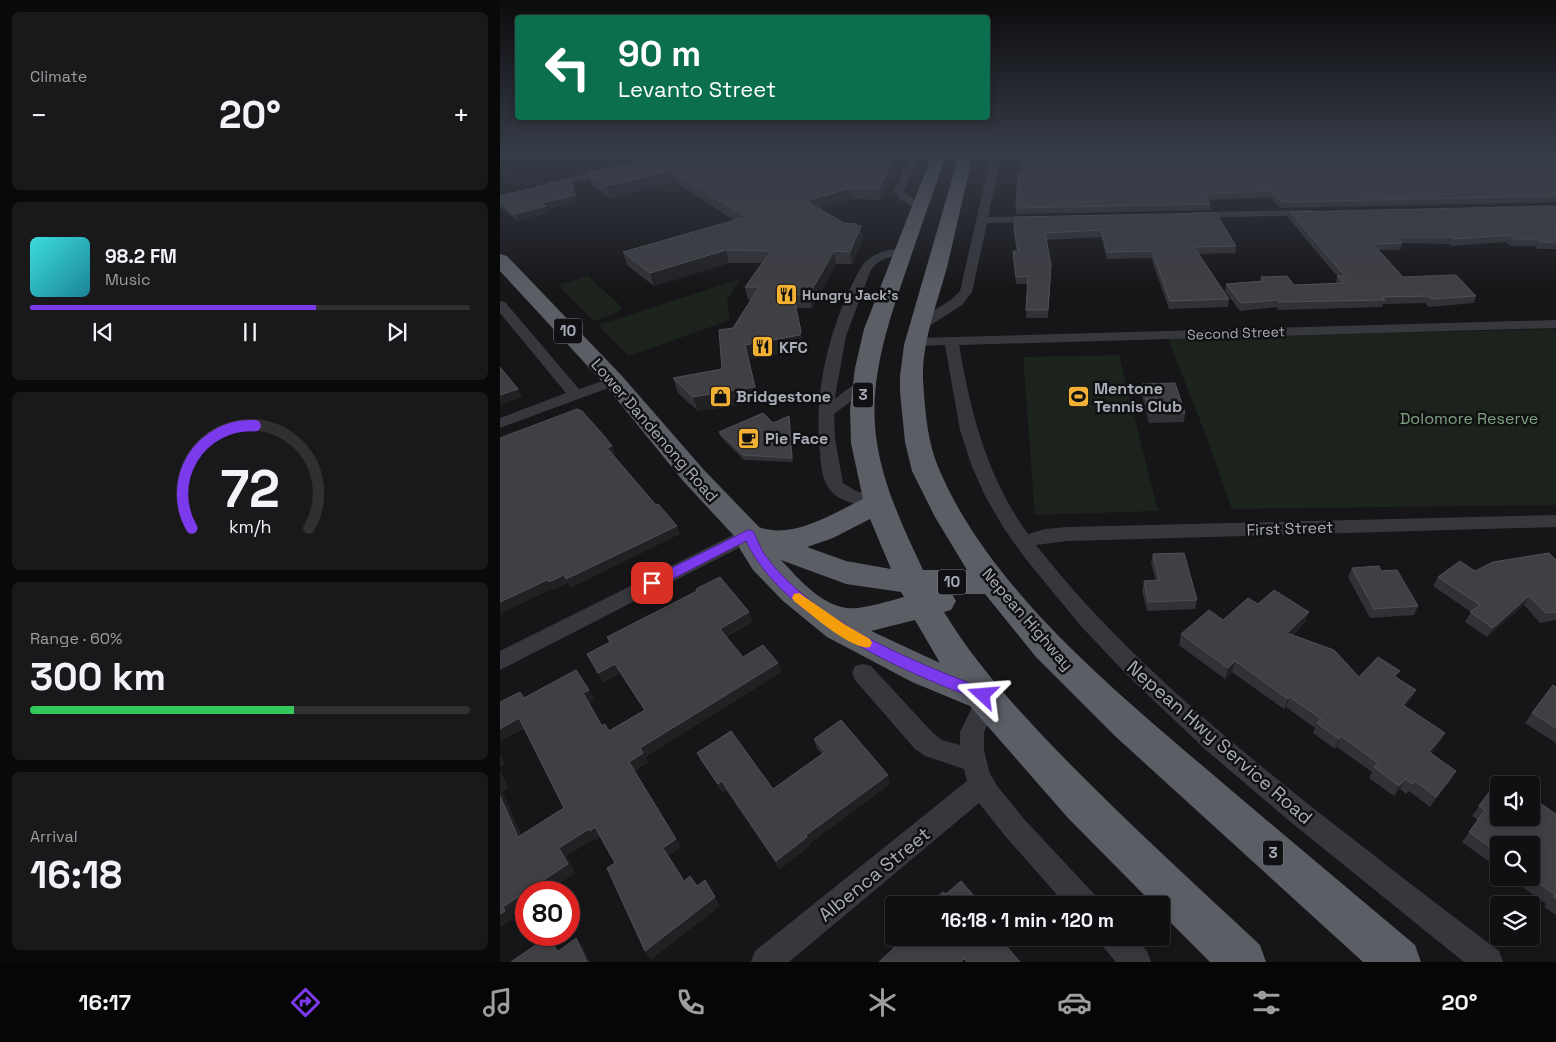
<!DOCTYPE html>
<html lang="en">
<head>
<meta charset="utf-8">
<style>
	:root { --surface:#101012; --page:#19191b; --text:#f1f3f6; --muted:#9c9d9f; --line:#303032; --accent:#7c3aed }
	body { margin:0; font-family:"Space Grotesk",sans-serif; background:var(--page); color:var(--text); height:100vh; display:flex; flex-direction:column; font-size:19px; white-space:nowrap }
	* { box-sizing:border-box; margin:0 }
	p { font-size:16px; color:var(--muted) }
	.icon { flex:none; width:28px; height:28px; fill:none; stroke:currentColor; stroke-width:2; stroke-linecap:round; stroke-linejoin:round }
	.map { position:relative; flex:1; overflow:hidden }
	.details { display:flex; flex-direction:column; gap:12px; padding:12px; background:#09090a; width:500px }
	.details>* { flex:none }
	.banner { position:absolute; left:15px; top:15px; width:475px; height:105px; border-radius:5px; box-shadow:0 2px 8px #0003,0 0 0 1px var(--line); background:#0b6e4f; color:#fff; overflow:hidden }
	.fabs { position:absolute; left:990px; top:776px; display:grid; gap:10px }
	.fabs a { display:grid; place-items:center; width:50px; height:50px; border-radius:5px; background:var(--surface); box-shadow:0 2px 8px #0003,0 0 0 1px var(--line); font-size:25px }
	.speed { position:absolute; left:15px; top:881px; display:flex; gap:10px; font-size:25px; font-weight:700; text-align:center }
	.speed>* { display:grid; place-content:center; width:65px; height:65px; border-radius:50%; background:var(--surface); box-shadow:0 2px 8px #0003,0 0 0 1px var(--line); line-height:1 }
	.speed .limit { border:8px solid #d22; background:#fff; color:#111 }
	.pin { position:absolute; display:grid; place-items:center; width:42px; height:42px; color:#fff; margin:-21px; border-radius:10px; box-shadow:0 2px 8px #0006 }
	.me { position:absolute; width:55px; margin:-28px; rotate:289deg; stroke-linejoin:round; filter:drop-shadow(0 0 4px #0008) }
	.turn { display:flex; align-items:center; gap:18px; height:105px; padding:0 20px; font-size:22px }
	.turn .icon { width:65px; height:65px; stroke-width:2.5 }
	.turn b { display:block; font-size:35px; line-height:42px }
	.big { font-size:38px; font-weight:700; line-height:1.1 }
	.details .widget { flex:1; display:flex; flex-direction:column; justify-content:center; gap:8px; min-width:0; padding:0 18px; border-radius:8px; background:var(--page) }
	.details .dial { align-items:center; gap:0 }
	.dial svg { height:130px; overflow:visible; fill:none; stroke:var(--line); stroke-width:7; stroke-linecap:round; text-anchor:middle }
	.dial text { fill:var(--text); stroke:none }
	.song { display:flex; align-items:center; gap:15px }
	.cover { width:60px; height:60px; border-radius:8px; background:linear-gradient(135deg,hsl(180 70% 55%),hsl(190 70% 35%)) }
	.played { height:5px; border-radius:2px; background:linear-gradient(90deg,var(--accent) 65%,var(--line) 65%) }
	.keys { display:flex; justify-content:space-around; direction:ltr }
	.heat { display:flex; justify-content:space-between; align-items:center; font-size:28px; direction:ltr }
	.charge { height:8px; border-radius:4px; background:linear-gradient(90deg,#34c759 60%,var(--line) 0) }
	.trip { position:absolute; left:385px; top:896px; width:285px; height:50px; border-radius:5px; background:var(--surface); box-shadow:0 2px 8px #0003,0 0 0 1px var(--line); font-weight:700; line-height:50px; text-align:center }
	.tab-bar { display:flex; height:80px; justify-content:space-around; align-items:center; background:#060607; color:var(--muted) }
	.tab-bar .icon { width:35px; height:35px }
	.tab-bar .selected { color:var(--accent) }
	.tab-bar b { font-size:22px; color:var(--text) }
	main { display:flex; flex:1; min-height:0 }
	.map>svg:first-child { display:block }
</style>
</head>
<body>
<main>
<section class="details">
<div class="widget"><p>Climate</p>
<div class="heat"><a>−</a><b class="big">20°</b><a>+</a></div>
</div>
<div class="widget">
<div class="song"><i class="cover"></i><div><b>98.2 FM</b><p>Music</p></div></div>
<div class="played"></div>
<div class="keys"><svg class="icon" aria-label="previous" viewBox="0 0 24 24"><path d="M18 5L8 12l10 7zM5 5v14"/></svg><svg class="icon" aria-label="pause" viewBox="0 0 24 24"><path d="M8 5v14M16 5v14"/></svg><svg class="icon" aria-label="next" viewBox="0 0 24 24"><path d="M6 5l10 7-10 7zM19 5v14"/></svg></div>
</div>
<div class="widget dial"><svg viewBox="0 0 100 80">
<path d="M14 69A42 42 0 1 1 86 69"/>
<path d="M14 69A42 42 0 0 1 53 6" stroke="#7c3aed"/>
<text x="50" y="56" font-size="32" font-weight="700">72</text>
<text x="50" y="72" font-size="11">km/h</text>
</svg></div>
<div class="widget"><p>Range · 60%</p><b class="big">300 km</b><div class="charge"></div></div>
<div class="widget"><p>Arrival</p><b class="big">16:18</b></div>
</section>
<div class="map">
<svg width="1056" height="962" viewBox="0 0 1056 962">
	<rect width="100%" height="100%" fill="#161618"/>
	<path fill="#1c231d" d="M88,276l34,31 -5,6 -23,8 -36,-36z
		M240,279l-13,22 3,19 -101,36 -31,-31z
		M1056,329v176l-324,4 -27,-76 -37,-94z
		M619,355l39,156 -123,4 -12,-158z"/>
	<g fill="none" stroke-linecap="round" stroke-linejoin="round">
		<path fill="#37383d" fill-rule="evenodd" d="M410,155h9l-15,37 19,13 1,2 -1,2 -4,1 -18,-10 -7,-8z
			M491,155h10l-13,62 50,-1 5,3 -5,3 -51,1 -15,69 -10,13 -36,23h-10l-2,-3 2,-3 36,-23 8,-8z
			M112,167l5,3 -2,2 -66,16 -5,-3 2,-2z
			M813,210l5,3 -1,2 -123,3 -5,-3 5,-3z
			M403,248l6,3 -2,2c-14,4 -29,4 -37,19l-24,64 -11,61v2c9,-7 21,-19 33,-16l3,3 -37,28 1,25 8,44 13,8 28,8 3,4 -3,4 -6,2c-15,-4 -35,-5 -46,-17 -10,-10 -11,-26 -12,-39 -7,-63 10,-129 40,-184 10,-16 26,-19 43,-21z
			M0,301l5,1 74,87 35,-12 5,1 2,3 -2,3 -119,44v-10l66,-25 -66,-80z
			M1056,320v8l-597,17c12,69 28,132 69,189l17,-5 23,-2 488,-12v12l-488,14 -32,4c79,101 178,184 277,263 62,48 123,96 186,143l4,11h-39l-41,-33 -136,-110 -81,-69 -77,-73 -49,-52 -55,-67 -20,-28 -20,-34 -14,-32 -11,-34 -15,-85 -28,1 -7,-4 7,-4z
			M249,527l7,2 2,5 -2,5 -256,131v-19z
			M363,664l8,2 62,67 9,7 18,5v-13l19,-39 8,-3 8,3 4,7 -15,32v18l6,24 8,13 26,32 71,76 4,10h-33l-60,-68 -27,-34 -190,159h-38l4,-11 212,-170 -3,-12 -39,-13 -10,-7 -60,-69 -3,-7 3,-7z
			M599,938h35l13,13 4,11h-35l-12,-14z"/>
		<path fill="#5b5e65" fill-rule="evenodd" d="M432,155h14c-12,36 -25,71 -37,107 -20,59 -42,118 -32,181 7,45 27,86 46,127h44l-32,-53 -23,-46 -7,-29 -5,-50v-16l4,-31 55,-190h14c-9,37 -17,75 -26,112 -10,37 -25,74 -24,113 2,29 4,62 16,89 50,119 176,222 272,304 68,58 136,115 204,172l6,17h-58l-248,-226 -79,-79 -51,-63h-33l4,7 -5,9 -7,2c34,56 80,105 126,152 61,62 126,121 190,181l6,17h-56l-49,-49v-8h-7l-86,-87 -98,-112 -58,-24 -85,-45 -44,-36 -30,-31 -13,-21 -4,-11 -52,-56 -78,-96 -106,-115v-17l7,2 115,120 82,94 55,57c33,13 75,-14 104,-28l-12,-56 -1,-34 5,-41 9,-39zM370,519l21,50 -45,-8 -39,-14 26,-9zM281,560l65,24 55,8 3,5c-15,4 -31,9 -46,11 -32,4 -57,-27 -77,-48zM415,620l25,43 -69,-32z"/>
	</g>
	<path fill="#323236" d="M38,155h25l-20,4z
		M167,155h220l-2,4 9,11 -14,30 -28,-1 -32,10 24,14 13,1 6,15 -11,25h-16l-24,44h-16l7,37v4l-54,10 10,43 -61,9 -20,-18 -5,-15 49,-9 11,-41 18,-28h-3l-3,-13 17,-24h-33l-75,23 -27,-21 -4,-13 111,-32 -59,-38 -65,16 -18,-13 -4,-12z
		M522,155h534v47l-276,6 -9,-11 -63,3 2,4v6l-194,4v-6l6,-36 -2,-4v-6l5,-1z
		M71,179l6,23 -30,7 1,4 -30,8 -18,-14v-11z
		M1056,206v43h-18l-4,-3h-23l-5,-4 -55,4 -2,-2 -47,-1 -2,7h-21l24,27 73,19 -2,7 -45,4 -4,-4 -42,1 -1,3 -104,3 -2,-3 -36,4 -15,-20 1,-7 34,-3 1,-4 33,8 42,-1 1,-8 -49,-58 2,-6z
		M515,217l221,29 -1,7 -37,1 31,45 -1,8 -59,2 -18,-51 -44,1 -6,-22 -54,3 4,32 -3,46h-22l2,-34h-12l-3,-26v-7h4l-3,-16z
		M642,384l43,29 -1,9 -35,1 -8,-31z
		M290,420l3,42 -49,-2 -24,-24 -1,-4z
		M653,554l44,46 -2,9 -48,2 -5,-20 2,-10h12l-5,-18z
		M1056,560v60l-16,3 -16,-18 -37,32 -22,-15 6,-10 -38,-26 5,-9 37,-6z
		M852,568l66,38 -4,9 -44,3 -22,-41z
		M196,589l53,23 3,10 -26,15 17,20 35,6 3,9 -136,85 3,5 -14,9 47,76 -13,9 16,25 13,5 23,20 -69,53 -6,-8 -30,-88 -15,-26 -4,3 -1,-2 -29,18 9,17 -30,19h-19l-15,24 2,3 -13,8v-156l8,17 -6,4 19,43 43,-27 -40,-80 -24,13 24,-43 70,1 -5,4 13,23 7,5 35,-21 -24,-37 -17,9 -16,-28 23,-12 -3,-5 90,-46z
		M758,604l51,8 -4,10 -12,13 66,42h38l13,24 -5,5 34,38 -8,9 19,28 -20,26 -21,-16 -3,3 -6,-5 -6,7 -25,-18 3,-6 -35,-25 -2,2 -22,-16 2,-5 -29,-21 -2,2 -52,-37 -7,7 -46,-34 2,-11 42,-14z
		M1056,687v56l-31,-20 7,-10z
		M314,739l76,45 -81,60 1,2 -30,23 -54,-79 -3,3 -21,-31 -5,-9 76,36 49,-35 -5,-6z
		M990,791l9,27 57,-4v101l-12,-8 2,-3 -36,-26h21l-32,-33v24l-37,-27 16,-22 -6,-4z"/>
	<path fill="#212124" d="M42,155h21l-20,4z
		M381,155h6l-7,14 -1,-11z
		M393,159l1,11 -14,30 -1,-12z
		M172,171l3,11 -65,16 -4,-12z
		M71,179l6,23 -30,7 1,4 -30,8 -3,-7 27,-11z
		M350,188l2,11 -44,13 -2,-11z
		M357,224l1,8 3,-6 2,13 -11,25 -2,-12z
		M226,250l3,13 -75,23 -4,-13z
		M334,251l2,13 -24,44 -3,-13z
		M301,331l2,14v4l-54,10 10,43 -61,9 -5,-14 52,-52z
		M18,389l4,8 -22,8v-10z
		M289,416l1,4 3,42 -1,-4z
		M112,446l4,8 -6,2 -3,-8z
		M177,526l3,8 -109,54 -5,-9z
		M64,575l4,8 -15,8 -4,-9z
		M47,580l5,9 -52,25v-12z
		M1029,596l-5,9 -37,32 6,-9z
		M249,612l3,10 -29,16 -3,-9z
		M809,612l-4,10 -21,21 3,-10z
		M735,661l-3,11 -7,7 3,-11z
		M278,663l3,9 -136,85 3,5 -14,9 -5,-9 11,-14z
		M115,664l5,9 -17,9 -5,-9z
		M900,671l-5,10 -1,-5z
		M89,690l5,9 -5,4 -6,-10z
		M916,690l-6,11 -12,14 5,-10z
		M790,697l-4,10 -2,2 4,-10z
		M19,718l6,9 -25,14v-12z
		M945,733l-6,11 -16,18 6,-10z
		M841,736l-4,11 -2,2 4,-10z
		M0,754l5,10 -5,3z
		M0,771l8,17 -6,4 23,54 -7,-9 -18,-41z
		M956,771l-6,10 -20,26 6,-10z
		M388,775l2,9 -81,60 1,2 -30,23 -4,-8 30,-26z
		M906,779l-6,10 -6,7 5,-10z
		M222,781l4,9 -3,3 -5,-9z
		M95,827l6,9 -5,4 -1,-2 -29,18 9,17 -30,19h-19v13l-15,11 2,3 -13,8v-13l3,-7 56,-59 30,-19z
		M176,839l5,8 -13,9 -5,-8z
		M215,897l5,9 -69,53 -6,-8z
		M49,936l7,8 8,16 -7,-8z
		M76,938l7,8 7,16h-3z"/>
	<path fill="#3f3f44" stroke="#4f5156" d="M167,155h214l-2,3 14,1 -14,29h-29l-44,13 38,22 13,1 -1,2h5l-11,26 -16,-1 -25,44 -16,-1 8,37 -1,4 -55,10 10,42 -62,10 -20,-19 49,-9 -3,-39 14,-2 26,-41h-14l26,-36 -45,-1 -76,23 -27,-21 123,-35 -74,-46 -66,15 -18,-13z
		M525,155h531v41l-274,6 -10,-11 -67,3 5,10 -194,4 2,-34 7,-3 -5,-9 8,-1z
		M71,179l4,16 -33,8 4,3 -31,8 -15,-12v-6z
		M1056,206v36h-16l-4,-3h-22l-5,-4 -55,4 -3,-2h-55l6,6 -29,1 30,33 53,-2 20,21 -44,3 -5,-3 -45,1 3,3 -106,2 -1,-2 -37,3 -15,-19 38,-3 -3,-4 26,-1 7,9 49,-2 -6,-7h8l-55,-64z
		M716,213l20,33 -42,1 35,52 -59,2 -18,-50 -45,1 -6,-22 -56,3 6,32 -3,45h-22l2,-34 -12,1 -3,-26h5l-4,-23 1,-11z
		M0,367l18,22 -18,6z
		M675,383l10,30 -35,1 -8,-30z
		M77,409l5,2 23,26 7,9 -5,2 49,57 2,-1 19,22 -111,53 -2,-4 -15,7 -2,-2 -47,22v-164z
		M263,413l10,10 16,-7 3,42 -49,-3 -24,-23z
		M684,553l13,47 -49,2 -4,-21 15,-1 -6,-26z
		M1049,553l7,7v52l-10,1 -17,-17 -36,32 -23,-16 10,-7 -42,-28 22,-16 15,10 18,-9z
		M879,566l2,5 16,-1 21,36 -44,3 -22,-41z
		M220,577l29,35 -29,17 23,28 20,-12 15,18 -138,85 3,5 -14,9 47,77 -13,9 21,33 6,-5 7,10 8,-6 10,17 -70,54 -38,-83 8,-5 -20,-36 -5,4 -1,-2 -30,19 9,16 -65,43 2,4 -5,3v-118l18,41 46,-29 -45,-90 -19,11v-27l20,-10 4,6 52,-28 13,20 -6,3 19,33 3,-2 4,7 36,-21 -30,-46 -17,9 -11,-19 23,-12 -3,-5 90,-46 -1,-2z
		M774,590l35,22 -22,21 47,17 25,27 19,-20 22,14 -6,5 22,14 -13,15 42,28 -16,19 27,19 -20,26 -21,-16 -3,3 -6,-5 -7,7 -25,-19 4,-4 -37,-27 -2,3 -22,-16 4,-4 -31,-22 -2,2 -53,-38 -7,7 -47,-34 28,-24 14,10 25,-22 10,6z
		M1053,685l3,2v41l-24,-15z
		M341,720l47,55 -82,60 1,2 -31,24 -54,-80 -4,3 -21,-31 34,-22 42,58 52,-37 -11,-13z
		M990,791l9,6v21h32v-21l25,17v85l-2,-2 1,-2 -24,-18v-32h-32v9l-30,-22 16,-22 -6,-4z
		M461,881l21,24h-55l16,-13 3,2z
		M49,936l8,16 19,-14 11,24h-76z
		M402,938h101l1,1 -2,2 18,21h-53l-3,-3 -3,3h-82l15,-14 -1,-2z"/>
	<linearGradient id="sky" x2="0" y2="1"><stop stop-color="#0c0c0d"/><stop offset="0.53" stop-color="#363c48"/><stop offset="1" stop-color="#363c48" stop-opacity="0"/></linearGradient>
	<rect width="1056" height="290" fill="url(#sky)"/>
	<path fill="#7c3aed" stroke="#51269a" d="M248,530l5,1c4,7 7,17 12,24 49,67 148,107 223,135l3,5 -3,4 -5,2c-79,-28 -200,-82 -237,-160l-89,46h-10l-2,-4 2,-3z"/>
	<path fill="#f59e0b" d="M299,593l45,31 26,15 2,4 -2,4c-16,5 -62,-35 -76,-46l-2,-3 2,-4z"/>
	<defs>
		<symbol id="restaurant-square" viewBox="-11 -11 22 22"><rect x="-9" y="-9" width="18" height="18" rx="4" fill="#f2b134" stroke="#111113"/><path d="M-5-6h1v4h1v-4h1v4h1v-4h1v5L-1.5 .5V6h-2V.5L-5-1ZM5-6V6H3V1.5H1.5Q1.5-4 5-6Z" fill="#111"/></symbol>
		<symbol id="shop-square" viewBox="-11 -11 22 22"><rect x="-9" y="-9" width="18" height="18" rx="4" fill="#f2b134" stroke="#111113"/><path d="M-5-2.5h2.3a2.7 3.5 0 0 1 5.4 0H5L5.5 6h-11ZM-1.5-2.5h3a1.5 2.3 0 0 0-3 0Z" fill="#111"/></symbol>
		<symbol id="stadium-square" viewBox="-11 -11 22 22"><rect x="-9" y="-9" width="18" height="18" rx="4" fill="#f2b134" stroke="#111113"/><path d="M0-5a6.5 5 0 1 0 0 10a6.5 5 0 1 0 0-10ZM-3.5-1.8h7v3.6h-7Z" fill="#111"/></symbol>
		<symbol id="cafe-square" viewBox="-11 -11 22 22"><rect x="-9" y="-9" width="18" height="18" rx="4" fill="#f2b134" stroke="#111113"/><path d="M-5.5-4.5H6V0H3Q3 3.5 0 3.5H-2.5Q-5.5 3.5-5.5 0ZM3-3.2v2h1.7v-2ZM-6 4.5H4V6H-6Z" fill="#111"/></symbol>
	</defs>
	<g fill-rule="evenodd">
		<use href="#restaurant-square" x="274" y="282" width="25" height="25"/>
		<use href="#restaurant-square" x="250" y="334" width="25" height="25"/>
		<use href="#shop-square" x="208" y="384" width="25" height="25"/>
		<use href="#stadium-square" x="566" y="384" width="25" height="25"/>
		<use href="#cafe-square" x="236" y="426" width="25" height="25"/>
	</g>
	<g text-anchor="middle" stroke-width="5" stroke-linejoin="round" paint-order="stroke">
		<g font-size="14" font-weight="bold" fill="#a8adb8" stroke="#111113" text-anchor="start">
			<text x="302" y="300">Hungry Jack's</text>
		</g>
		<g font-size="14" fill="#a8adb8" stroke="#111113">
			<text transform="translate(736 333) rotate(-2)" y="5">Second Street</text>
		</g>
		<g fill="#111113" stroke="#7b7e86" stroke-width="1">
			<rect x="54" y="318.5" width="28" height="25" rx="4"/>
			<rect x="353" y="382.5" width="20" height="25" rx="4"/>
			<rect x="438" y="569.5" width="28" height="25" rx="4"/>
			<rect x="763" y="840.5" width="20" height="25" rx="4"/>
		</g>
		<g font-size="15" font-weight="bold" fill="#a8adb8">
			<text x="68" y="336">10</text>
			<text x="363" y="400">3</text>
			<text x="452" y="587">10</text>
			<text x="773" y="858">3</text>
		</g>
		<g font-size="16" font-weight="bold" fill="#a8adb8" stroke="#111113" text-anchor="start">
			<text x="279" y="353">KFC</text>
			<text x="594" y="394">Mentone<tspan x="594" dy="18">Tennis Club</tspan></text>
			<text x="236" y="402">Bridgestone</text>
			<text x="265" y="444">Pie Face</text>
		</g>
		<g font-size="16" fill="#7fa381" stroke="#111113">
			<text x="969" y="424">Dolomore Reserve</text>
		</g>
		<g font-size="16" fill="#a8adb8" stroke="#111113">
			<text transform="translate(155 430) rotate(49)" y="6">Lower Dandenong Road</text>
			<text transform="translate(790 528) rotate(-2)" y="6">First Street</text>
			<text transform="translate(528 619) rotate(49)" y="6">Nepean Highway</text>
		</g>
		<g font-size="19" fill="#a8adb8" stroke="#111113">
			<text transform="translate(720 742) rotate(41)" y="7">Nepean Hwy Service Road</text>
			<text transform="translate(374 874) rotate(-39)" y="7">Albenca Street</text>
		</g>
	</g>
</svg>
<div class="fabs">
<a><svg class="icon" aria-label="sound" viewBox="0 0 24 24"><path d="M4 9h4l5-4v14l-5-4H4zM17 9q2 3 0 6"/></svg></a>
<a><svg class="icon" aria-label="search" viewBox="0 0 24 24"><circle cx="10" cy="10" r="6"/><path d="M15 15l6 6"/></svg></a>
<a><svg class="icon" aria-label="layers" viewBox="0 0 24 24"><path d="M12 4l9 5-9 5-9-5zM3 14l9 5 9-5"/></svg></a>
</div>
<div class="speed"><div class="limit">80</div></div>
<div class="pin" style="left:152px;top:583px;background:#d93025"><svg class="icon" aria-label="arrive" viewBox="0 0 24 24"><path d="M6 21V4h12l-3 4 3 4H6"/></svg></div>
<svg class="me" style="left:483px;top:695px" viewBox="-20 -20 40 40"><path d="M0-17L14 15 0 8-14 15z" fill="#7c3aed" stroke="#fff" stroke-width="4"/></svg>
<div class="trip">16:18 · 1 min · 120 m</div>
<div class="banner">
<div class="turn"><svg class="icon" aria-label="left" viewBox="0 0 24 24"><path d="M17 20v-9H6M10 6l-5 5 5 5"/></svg><div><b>90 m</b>Levanto Street</div></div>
</div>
</div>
</main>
<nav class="tab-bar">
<b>16:17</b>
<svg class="icon selected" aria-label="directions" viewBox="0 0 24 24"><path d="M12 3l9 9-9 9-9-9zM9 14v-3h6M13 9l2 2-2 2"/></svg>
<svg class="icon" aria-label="music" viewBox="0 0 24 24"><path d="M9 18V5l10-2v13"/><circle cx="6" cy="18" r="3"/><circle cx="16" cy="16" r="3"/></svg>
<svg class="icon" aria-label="phone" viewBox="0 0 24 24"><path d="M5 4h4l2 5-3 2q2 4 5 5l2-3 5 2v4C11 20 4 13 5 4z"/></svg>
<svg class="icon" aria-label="climate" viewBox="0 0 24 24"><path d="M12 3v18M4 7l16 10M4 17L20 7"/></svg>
<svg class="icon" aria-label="car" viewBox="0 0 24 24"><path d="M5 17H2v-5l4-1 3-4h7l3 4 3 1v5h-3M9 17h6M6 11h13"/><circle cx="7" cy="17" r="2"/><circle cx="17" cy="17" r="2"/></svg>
<svg class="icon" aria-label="filters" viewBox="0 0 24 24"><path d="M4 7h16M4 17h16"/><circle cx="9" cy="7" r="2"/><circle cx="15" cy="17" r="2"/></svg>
<b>20°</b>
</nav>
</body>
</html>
